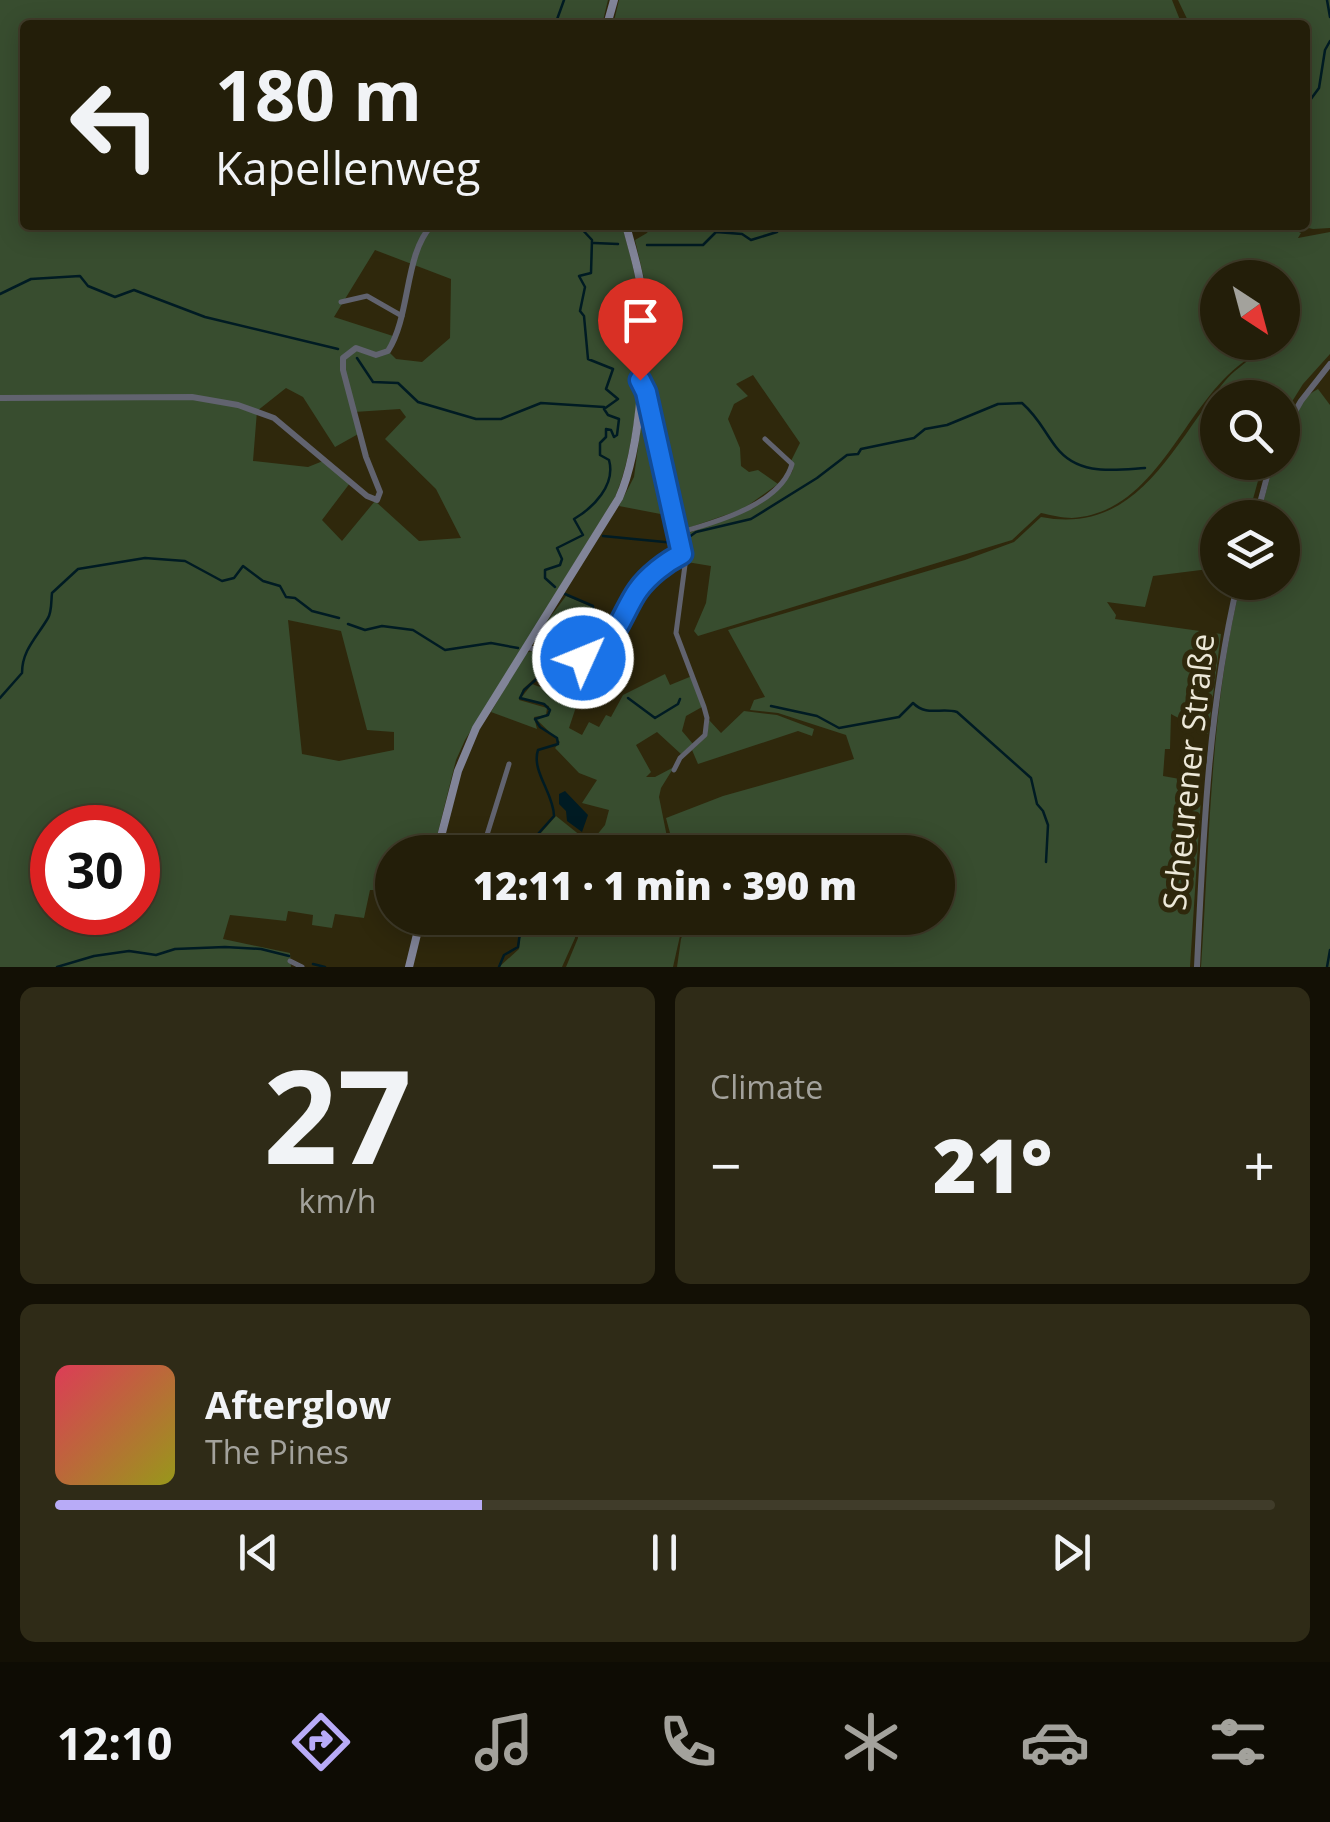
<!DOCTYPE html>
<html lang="en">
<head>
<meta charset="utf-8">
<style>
	:root { --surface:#231e09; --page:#2f2b17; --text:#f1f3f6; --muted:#a3a29c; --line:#403c2a; --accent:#b8abf7 }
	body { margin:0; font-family:"Open Sans",sans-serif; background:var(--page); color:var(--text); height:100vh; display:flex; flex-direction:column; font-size:38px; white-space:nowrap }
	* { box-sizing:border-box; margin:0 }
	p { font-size:32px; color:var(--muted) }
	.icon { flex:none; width:55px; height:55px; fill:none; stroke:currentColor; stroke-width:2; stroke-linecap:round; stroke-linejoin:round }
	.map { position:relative; height:967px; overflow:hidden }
	.details { display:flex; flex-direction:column; gap:20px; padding:20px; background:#131005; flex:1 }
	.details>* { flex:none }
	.guide { position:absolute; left:20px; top:20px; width:1290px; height:210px; border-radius:10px; box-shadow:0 5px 25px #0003,0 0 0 2px var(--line); background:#231e09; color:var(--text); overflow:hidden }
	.needle { width:65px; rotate:144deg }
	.fabs { position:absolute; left:1200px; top:260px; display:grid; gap:20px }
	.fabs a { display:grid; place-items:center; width:100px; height:100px; border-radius:50%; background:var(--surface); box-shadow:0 5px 25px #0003,0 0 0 2px var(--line); font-size:50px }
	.speed { position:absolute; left:30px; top:805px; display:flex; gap:20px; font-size:50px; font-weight:700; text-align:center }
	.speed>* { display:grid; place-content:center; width:130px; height:130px; border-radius:50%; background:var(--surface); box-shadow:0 5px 25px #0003,0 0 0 2px var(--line); line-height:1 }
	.speed .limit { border:15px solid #d22; background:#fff; color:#111 }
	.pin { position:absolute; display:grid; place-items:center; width:85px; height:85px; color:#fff; margin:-102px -42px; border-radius:50% 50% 50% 0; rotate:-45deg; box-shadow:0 0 10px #0007 }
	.pin .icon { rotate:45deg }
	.me { position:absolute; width:110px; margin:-55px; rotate:46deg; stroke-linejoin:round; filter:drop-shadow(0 0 8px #0008) }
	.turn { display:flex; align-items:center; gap:35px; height:210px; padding:0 30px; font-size:45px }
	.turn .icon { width:130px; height:130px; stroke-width:2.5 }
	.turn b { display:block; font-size:70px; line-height:85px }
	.big { font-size:75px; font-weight:800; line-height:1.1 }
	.details .card { flex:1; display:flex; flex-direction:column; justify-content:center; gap:15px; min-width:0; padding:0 35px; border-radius:15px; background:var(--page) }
	.details .dial { align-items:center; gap:0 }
	.dial b { font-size:130px; line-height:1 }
	.song { display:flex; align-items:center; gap:30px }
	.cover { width:120px; height:120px; border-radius:15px; background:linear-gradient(135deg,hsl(350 70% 55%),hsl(60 70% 35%)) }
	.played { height:10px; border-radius:5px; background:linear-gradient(90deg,var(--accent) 35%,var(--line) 35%) }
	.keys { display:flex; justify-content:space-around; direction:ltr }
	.heat { display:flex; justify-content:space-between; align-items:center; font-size:55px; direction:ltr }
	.details .tiles { flex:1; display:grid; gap:20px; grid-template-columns:1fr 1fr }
	.card:last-child { grid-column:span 2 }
	.trip { position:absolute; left:375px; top:835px; width:580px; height:100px; border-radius:50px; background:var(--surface); box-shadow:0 5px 25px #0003,0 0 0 2px var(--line); font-weight:800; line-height:100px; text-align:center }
	.tab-bar { display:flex; height:160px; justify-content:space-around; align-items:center; background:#0e0c04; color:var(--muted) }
	.tab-bar .icon { width:70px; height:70px }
	.tab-bar .selected { color:var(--accent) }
	.tab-bar b { font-size:45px; color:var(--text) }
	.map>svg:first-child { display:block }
</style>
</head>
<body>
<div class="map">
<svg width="1330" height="967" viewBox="0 0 1330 967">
	<rect width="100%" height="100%" fill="#2f280c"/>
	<path fill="#384d2f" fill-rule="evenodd" d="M0,0h608l-6,25h-577v200h597c6,23 13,46 16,69 6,54 -1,154 -23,203l-150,243 -9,20 -23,92h-41v38h-22l-6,28 -29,-4 -3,14 -20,-3 1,-10 -25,-4 -2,10 -56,-6 -7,24 67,14 1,14h-291zM375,250l76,29 -1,59 -28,24 -26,-3 -8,-8 8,-14 -62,-20zM286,388l17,9 32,50 25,-14 -6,-21 46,-3 6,8 -21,22 51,50 25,49 -42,3 -44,-40 -33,40 -20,-21 28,-37 -27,-22 -15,6 -55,-6 4,-50zM288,620l53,11 26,99 27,2v18l-55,11 -37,-7zM52,828h86v84h-86z
		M619,0h553l10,25h-569z
		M1178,0h152v228l-17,1 -18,-4h10v-200h-115z
		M652,225h632l17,8 -3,5 32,-6v122l-27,30 -20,32 -1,-18h-64v64l45,1 -15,54 -30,1 -1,50 -64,8 -8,31 -38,-5 9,13 -1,4 106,15 -13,100 -37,-20 -1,35h-5l-2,27 39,7 -12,184h-513l4,-28 8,-21h249v-66h-263l-9,-34 57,-22 131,-37 -8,-24 -68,-22 -28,-3 4,-10 11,-3 -37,-67 237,-70 49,-18 27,-25c98,19 132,-74 184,-136 8,-10 20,-17 29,-26 -70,40 -91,157 -182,163 -10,0 -21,-3 -31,-5l-29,27 -314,96 -4,-5 12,-28 5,-37 -24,-4 -4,-27 61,-23 45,-35 4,-7 -2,-9 9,-18 -47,-68 -17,9 12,12 -14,8 -6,15 12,29 1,18 8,6 9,-2 20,14 -35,25 -61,21 -17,-87 -17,-70 2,-51 -4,-35 -11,-47 12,-7zM1218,278h64v64h-64z
		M1318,389l12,16v562h-129c9,-129 9,-259 40,-384l41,-1v-64l-23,-1 15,-54 8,-1c1,-25 12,-61 36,-73z
		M645,395l26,121 -52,-10 15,-29z
		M566,596l26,11 6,23 -53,-6z
		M532,651l17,4 -12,21 -14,13 -4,11 28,8 -1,7 -12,2 3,12 -46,-17 35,-59z
		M665,674l5,11 22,-9 10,31 -16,9 -4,15 11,13 -12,10 -24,-22 -21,13 15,27 -5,5h9l19,-10 -13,21 -2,9 11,55h-87l22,-27 4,-15 -27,-7 15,-23 -18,-7 -24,-25 5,-6 -24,-23 12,-3 1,-10 -28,-8 11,-14 46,17 -9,27 13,7 7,-13 10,5 7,-12 5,2 12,-22z
		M744,711l33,4 37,14 -2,7 -14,-5 -100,33 -6,-14 15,-14 2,-16 12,13z
		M556,816l30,24 -7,12h-55z
		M525,918h49l1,20 -13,29h-63l20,-18 1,-11 6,-7z
		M578,918h106l-11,49h-107l12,-29z"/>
	<path fill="#001b23" d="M565,791l23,24 -6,17 -15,-11 -1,-10 -7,-7v-10z"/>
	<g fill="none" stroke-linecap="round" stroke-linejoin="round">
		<path stroke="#001b23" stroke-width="2.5" d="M1327,0l3,17
			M555,25l9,-25
			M1305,107l14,-19 6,-38 5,-9
			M594,243l24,1
			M647,245h56l13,-13 26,2 9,6 26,-8 6,-7
			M0,294l31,-15 49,-3 8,10 27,11 19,-7 71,27 133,32
			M357,358l16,24 25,1 20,19 58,17h25l40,-16 63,4
			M603,536l72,7
			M685,540l11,-8 55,-13 66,-41 30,-23 11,-1 3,-5 53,-11 11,-9 22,-4 51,-21 24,-1c17,15 21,27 34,44 22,29 57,23 89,21
			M555,587l-10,-9v-8l15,-5 2,-6 -5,-11 26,-13 -9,-16c19,-11 42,-34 35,-59l-9,-5v-12l6,-6v-8l5,1 3,7 3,-2 2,-16 -11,-4 -4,-6 14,-10 -12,-10 7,-20 -25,-10 -4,-43 -4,-5 5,-24 -6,-11 12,-3 1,-33 -14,-15
			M348,624l17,6 17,-4 31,4 32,20 46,-7 27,5
			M553,649l12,-5 27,5 8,-8v-20l-6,-4 -1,-11 -28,-12
			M0,698l22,-25c0,-23 15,-36 26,-55 4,-7 3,-17 4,-25l26,-24 67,-11 40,3 37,20 12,-3 9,-12 20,15 17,5 6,11 9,1 17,13 27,7
			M628,698l27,20 23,-14 2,-5
			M771,706l46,10 22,12 60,-11 14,-14c14,14 28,4 44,9l74,66 6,26 6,7 5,14 -2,37
			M522,852l32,-36c0,-22 -23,-45 -16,-66l20,-6 -1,-6 -17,-11 -5,-8 13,-4 2,-5 -6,-6 -24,-6 4,-8 15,-13 11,-21
			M313,964l12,3
			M57,967l37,-11 35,-5 27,4 19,-6 50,-2 36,2 28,7
			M499,967l5,-12 14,-8 2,-14 6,-7v-6l-10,-2
			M1327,967l3,-17"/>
		<path stroke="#61636f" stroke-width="5" d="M341,302l26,-6 35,20
			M644,386l41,179 -9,68 28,74 3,11 -2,17 -25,23 -6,12
			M678,533c35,-10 103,-28 114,-69l-27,-25
			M525,647l50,11 22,-5 11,-11 33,-57 41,-31
			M442,835l31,9 13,-6 23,-74
			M290,961l12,6"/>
		<path stroke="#61636f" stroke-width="6" d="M0,398l192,-1 46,8 36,13 93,78 10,4 3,-8 -14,-35 -23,-87v-12l13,-10 20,7 12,-4c23,-36 16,-97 44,-126
			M1282,434l19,-33 29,-37
			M1256,518l15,-56
			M1197,967c6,-128 11,-259 41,-385"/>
		<path stroke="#818498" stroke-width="8" d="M607,25l7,-25
			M437,852l21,-81 18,-43 143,-230c22,-49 29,-158 22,-211 -3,-21 -10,-42 -15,-62
			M409,967l12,-49"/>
	</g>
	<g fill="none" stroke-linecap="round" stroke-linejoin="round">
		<defs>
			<path id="route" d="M583,658c30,-5 39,-46 55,-68 10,-14 28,-28 44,-36l-36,-162 -6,-12"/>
		</defs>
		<use href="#route" stroke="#114b97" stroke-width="25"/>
		<use href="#route" stroke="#1a73e8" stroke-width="18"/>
	</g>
	<g text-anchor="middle" stroke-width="10" stroke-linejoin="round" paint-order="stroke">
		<g font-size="32" fill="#ece8d8" stroke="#2f280c">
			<text transform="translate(1189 772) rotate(-84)" y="11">Scheurener Straße</text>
		</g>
	</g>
</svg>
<div class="fabs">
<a><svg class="needle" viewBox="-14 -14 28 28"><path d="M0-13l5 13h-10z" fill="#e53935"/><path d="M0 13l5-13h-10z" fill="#a3a29c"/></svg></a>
<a><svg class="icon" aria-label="search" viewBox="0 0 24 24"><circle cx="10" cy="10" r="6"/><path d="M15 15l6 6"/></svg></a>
<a><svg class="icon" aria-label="layers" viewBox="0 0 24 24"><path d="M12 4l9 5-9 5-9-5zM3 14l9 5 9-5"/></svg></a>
</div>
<div class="speed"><div class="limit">30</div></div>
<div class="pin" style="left:640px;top:380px;background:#d93025"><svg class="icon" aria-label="arrive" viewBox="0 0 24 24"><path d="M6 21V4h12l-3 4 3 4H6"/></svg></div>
<svg class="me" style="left:583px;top:658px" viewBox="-20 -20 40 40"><circle r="17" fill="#1a73e8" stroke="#fff" stroke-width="3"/><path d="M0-11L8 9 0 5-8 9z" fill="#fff"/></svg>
<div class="trip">12:11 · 1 min · 390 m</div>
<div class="guide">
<div class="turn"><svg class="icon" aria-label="left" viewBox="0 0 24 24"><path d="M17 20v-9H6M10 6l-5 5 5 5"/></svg><div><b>180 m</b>Kapellenweg</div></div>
</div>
</div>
<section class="details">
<div class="tiles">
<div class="card dial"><b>27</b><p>km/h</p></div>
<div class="card"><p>Climate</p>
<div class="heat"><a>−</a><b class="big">21°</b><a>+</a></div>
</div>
<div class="card">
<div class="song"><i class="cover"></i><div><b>Afterglow</b><p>The Pines</p></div></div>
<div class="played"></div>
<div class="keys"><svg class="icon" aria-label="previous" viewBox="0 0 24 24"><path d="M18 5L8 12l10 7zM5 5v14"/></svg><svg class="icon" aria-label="pause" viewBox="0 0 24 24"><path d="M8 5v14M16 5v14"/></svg><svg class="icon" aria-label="next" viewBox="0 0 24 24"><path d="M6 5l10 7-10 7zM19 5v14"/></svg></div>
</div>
</div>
</section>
<nav class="tab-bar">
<b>12:10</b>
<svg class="icon selected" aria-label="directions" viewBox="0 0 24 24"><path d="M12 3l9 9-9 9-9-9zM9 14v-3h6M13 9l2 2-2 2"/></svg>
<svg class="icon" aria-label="music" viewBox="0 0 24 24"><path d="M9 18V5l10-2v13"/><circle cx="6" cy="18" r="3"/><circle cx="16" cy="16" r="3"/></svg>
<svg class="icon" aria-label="phone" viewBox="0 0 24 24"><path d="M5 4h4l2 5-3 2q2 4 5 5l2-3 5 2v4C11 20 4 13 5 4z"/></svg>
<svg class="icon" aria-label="climate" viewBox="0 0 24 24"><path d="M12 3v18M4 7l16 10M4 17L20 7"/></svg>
<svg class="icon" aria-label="car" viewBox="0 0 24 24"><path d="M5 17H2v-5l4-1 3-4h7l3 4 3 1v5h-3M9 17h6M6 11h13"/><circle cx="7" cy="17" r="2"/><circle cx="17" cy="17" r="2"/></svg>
<svg class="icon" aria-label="filters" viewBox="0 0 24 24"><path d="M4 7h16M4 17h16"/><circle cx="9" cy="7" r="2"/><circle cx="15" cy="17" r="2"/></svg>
</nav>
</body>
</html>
